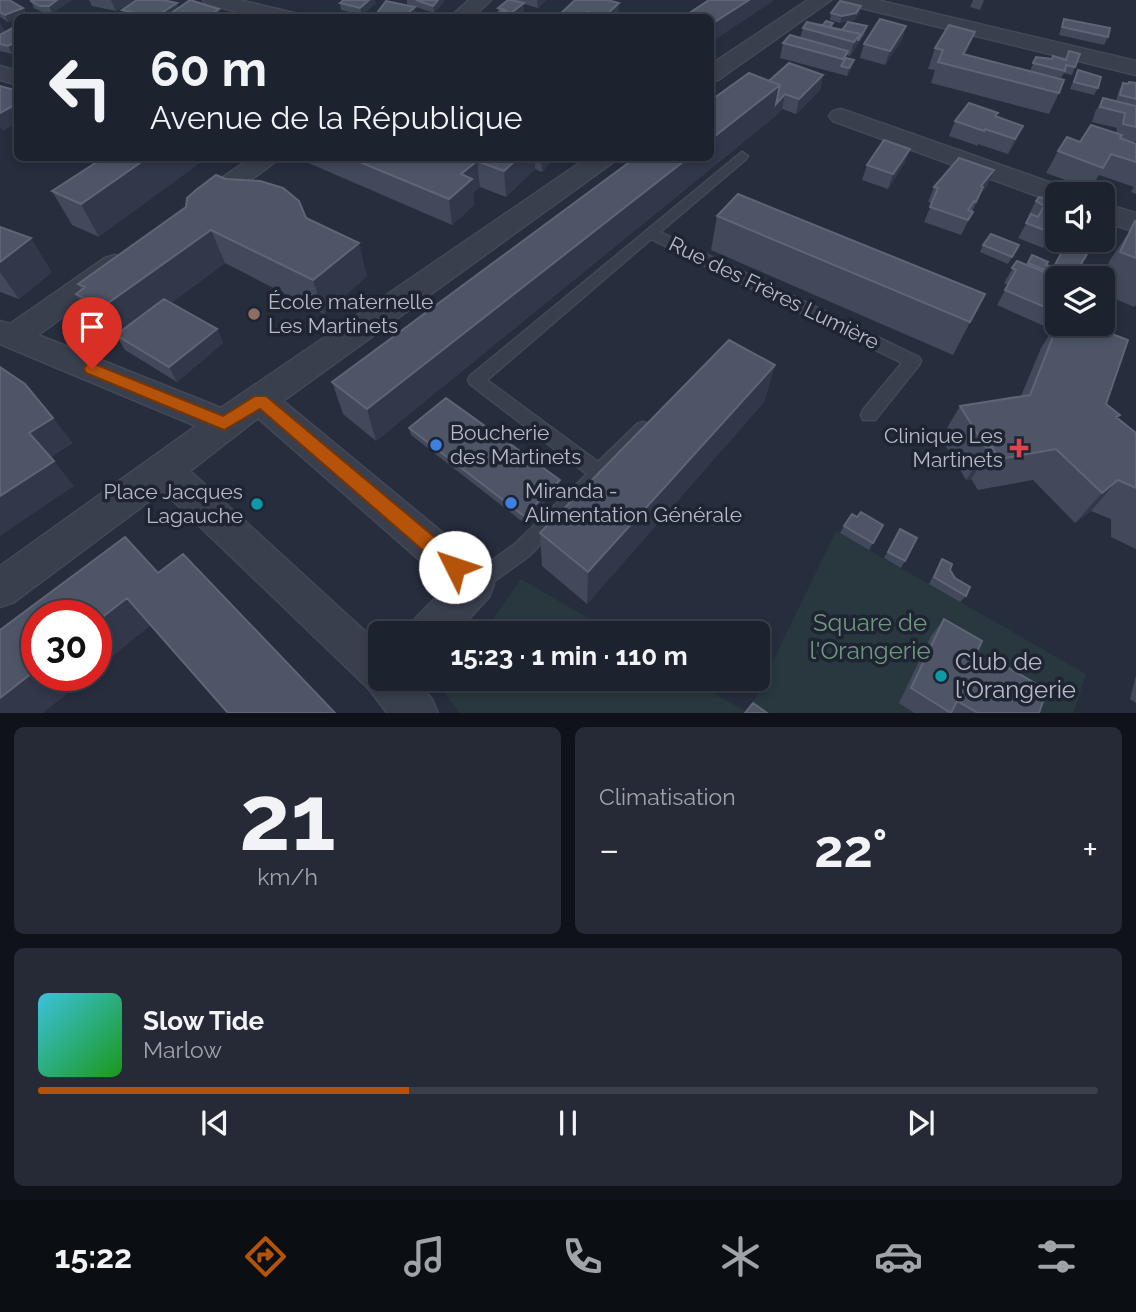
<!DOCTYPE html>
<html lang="fr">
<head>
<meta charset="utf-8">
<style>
	:root { --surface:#1c222e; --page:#252a36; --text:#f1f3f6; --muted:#a0a4aa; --line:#3a3f4a; --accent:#b45309 }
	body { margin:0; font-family:Raleway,sans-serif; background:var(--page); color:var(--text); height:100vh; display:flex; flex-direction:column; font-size:26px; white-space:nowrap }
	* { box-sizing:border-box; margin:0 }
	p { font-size:23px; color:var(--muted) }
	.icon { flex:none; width:38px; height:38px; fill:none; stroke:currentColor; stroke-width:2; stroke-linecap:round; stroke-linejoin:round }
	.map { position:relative; height:713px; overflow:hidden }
	.panel { display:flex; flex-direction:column; gap:14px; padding:14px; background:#0f1319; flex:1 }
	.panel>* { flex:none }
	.banner { position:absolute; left:14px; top:14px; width:700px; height:147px; border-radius:10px; box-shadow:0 4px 10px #0003,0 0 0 2px var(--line); background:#1c222e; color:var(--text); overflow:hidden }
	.fabs { position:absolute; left:1045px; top:182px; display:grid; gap:14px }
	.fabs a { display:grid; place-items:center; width:70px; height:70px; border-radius:10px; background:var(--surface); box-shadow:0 4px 10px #0003,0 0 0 2px var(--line); font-size:35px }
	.speed { position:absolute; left:21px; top:600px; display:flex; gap:14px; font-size:35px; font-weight:700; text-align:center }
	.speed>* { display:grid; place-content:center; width:91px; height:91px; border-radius:50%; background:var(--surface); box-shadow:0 4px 10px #0003,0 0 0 2px var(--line); line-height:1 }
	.speed .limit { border:10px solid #d22; background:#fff; color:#111 }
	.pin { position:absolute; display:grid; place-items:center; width:60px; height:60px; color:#fff; margin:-72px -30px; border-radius:50% 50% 50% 0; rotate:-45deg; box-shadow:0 0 7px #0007 }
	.pin .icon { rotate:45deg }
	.me { position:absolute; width:77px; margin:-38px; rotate:311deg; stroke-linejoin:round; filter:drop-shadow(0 0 5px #0008) }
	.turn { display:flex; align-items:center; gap:24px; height:147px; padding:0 21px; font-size:32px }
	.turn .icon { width:91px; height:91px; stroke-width:2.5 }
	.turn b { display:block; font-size:49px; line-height:60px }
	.big { font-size:52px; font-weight:700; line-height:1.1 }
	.panel .tile { flex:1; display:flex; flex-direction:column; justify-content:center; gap:10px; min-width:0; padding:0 24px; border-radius:10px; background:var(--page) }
	.panel .dial { align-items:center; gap:0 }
	.dial b { font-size:91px; line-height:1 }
	.song { display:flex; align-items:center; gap:21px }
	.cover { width:84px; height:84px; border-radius:10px; background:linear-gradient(135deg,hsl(190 70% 55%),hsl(120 70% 35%)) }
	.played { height:7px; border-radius:4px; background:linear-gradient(90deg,var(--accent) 35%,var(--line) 35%) }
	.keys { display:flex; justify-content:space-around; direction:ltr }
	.heat { display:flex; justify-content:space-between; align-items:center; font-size:38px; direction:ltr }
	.panel .tiles { flex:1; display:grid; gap:14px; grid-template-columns:1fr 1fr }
	.tile:last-child { grid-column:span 2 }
	.trip { position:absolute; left:368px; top:621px; width:402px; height:70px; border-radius:10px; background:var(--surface); box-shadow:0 4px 10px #0003,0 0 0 2px var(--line); font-weight:700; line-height:70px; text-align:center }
	.menu { display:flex; height:112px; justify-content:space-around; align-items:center; background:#0b0e12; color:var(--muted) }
	.menu .icon { width:49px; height:49px }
	.menu .current { color:var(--accent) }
	.menu b { font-size:32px; color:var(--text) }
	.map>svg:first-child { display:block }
</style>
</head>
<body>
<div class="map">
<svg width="1136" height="714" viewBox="0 0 1136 714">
	<rect width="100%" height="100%" fill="#262d3d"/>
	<path fill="#28383e" d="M836,531l250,143 -13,40h-613l-17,-24 8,-11h239l58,34z
		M521,579l93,54h-131z"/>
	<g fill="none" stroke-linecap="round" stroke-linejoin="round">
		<defs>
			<path id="lane" d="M742,152l6,4 -2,3 -86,73 259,125 2,4 -2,4 -44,55h-12l-2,-5 2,-5 39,-47 -251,-124 -164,141 111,82 39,-38 6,-2 6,2 2,5 -2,5 -120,122 -47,34 -7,3 -7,-3 -3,-6 3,-6 47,-34 72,-70 -117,-90 -2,-4 2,-4z"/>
			<path id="street" d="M203,0h36l59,14 3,4h-39l-56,-14z
				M469,0h22l-19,18h-23z
				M808,0h23l-113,80 -8,2v-17z
				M842,0h35l259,61v14l-291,-71z
				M0,66l18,5v14l-18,-5z
				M841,109l225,79 4,6h-13v8l-9,-2 -215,-79 -4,-5 4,-5z
				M251,158h29l-68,51 -9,2 -9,-2 -4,-6 4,-6z
				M587,158h29l-4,5 -329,238 206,170 5,13 -5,13 -34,37h-47l6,-14 34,-35 -190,-167 -68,53 190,174v34h34l18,20 6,15h-50l-19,-25 -206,-198 -149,111 -14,5v-41l196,-140 -196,-82v-23l10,3 95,-66 10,-3 10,3 4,7 -4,7 -87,63 183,73z
				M1102,203l34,10v19l-34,-11z"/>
		</defs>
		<use href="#lane" stroke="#434856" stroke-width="3"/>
		<use href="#street" stroke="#434856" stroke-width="3"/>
		<use href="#lane" fill="#3a3f4d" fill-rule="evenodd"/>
		<use href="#street" fill="#3a3f4d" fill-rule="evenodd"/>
	</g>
	<path fill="#42495a" d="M32,0h40l-20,13h-8l-10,-5 -3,-7z
		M89,0h46l-19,11 -24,-5z
		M407,0h36l1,2 -10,11 -27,-9z
		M516,0h30l-8,8 -14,-4v6l-9,8 -17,-3v-7l18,-7z
		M575,0l43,17 -62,1z
		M973,0h11l-4,10 -10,-3z
		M0,1l23,7 4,7 -9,3 -10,4 -8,-5z
		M340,3h36l-14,12 -21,-5z
		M861,6l-2,8 -5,6 -14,3 -10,-3 1,-7z
		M178,8l43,10h-49l-1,-2 -3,2h-41l-2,-1 -3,-7z
		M377,13l39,1 -4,4h-35z
		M1064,19l44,18 -4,8 -45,-10z
		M833,23l-1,5 33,6 -15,22 -3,-1 -1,3 8,2 -2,7 -5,9 -67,-18 3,-15 17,-5 3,-10z
		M18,25v25l-6,4 -12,-3v-16z
		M906,26l-4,14 -17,25 -25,-7 4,-14z
		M935,48l31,7 93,38 -10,21 -118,-31 4,-13 -7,-1z
		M1069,51l6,16 -3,8 -8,-2 -3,5 -31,-7 6,-14 29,2z
		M1078,70l20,18 -4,7 -24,-6z
		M823,75l-3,15 -24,24 -14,-5 -9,9 -397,323 -33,-27 -11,-32 437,-301z
		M1123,83h13v58l-1,2 1,1v50l-5,-2 3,-5 -35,-12 -8,14 -45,-16 12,-22 22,-9 36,-9 1,-5 -25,-6 3,-10 8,-14 13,3 3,-11z
		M996,116l27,10 -7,15 -8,13 -30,-10v2l-29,-10 6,-15z
		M910,149l-6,15 -16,25 -26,-9 5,-15z
		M103,158l-4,79 -27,-12 -20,-34z
		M304,158h251l-13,14 -7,-3 -29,28 -26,-10 -7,6 1,12 -22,20 -146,-63z
		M988,185l-8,9 -8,18h1l-12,23 -37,-13 8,-19 -4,-1 6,-15z
		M1057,198v42h41l-13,20h-1l-5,8 23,9 8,-17 26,-38v83l-2,2 -32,-14v-15h-45v27l-13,21 -47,-21 11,-20 -4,-2 13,-22 9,4 6,-10 14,10 7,2 14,-26 -4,-1 -4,7 -12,-5 -4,6 -25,-10 12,-21 -2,-1 8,-15z
		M186,207l120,11 61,58 -43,38 -99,-51 -54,40 46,26 6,14 -46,39 -52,-32 -6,-10 -22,-13 -21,-33 6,-4 -4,-6z
		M717,216l268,78 -32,61 -242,-105z
		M0,227l52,45 -33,27 -19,-7z
		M983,245h36l-11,19 -28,-12z
		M1057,322v2h29l20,80 14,11 -3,3 19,15v116l-25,-12v-18l-20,-8 -16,12 -42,-43 -55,10 -7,-11 -5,1 -25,-42 19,-32 61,-10 20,-48z
		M775,365l-11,37 -177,202 -45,-38 -2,-33z
		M409,428l151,59 -36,36 -113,-88z
		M857,517l26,8 -14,25 -29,-17 4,-7z
		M900,529l5,32 -4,7 -17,-10z
		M942,559l24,37 -6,6 -31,-18 9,-18z
		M944,619l32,35 27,16 4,-3 32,46h-125l-15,-10 32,-67z
		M1136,675v28l-6,-4z"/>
	<path fill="#31384a" d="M57,0h15l-20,13 -3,-7z
		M111,0h24l-19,11z
		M369,0h6l1,3 -14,12 -2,-7z
		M438,0h5l1,2 -10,11 -1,-7z
		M538,0h8l-8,8 -1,-7z
		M749,0h24l-1,2 -62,41v-18z
		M177,3l2,7 -9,4 1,2 -3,2 -13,-1z
		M524,3v7l-9,8h-4v-5z
		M619,3l-1,14 -13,1v-2z
		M861,6l-2,8 -5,6 -14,3 2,-7z
		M415,7l1,7 -4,4h-8z
		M23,8l4,7 -9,3 -10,4 -3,-7z
		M219,9l2,9h-15z
		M183,12l2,6h-6l-1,-2z
		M0,22l5,9 -5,3z
		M867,26l-2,8 -15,22 4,-14 6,-8z
		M906,26l-4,14 -17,25 5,-14z
		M975,32l-8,20 -8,16 4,-14z
		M18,41v9l-6,4 -4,-8z
		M854,60l-2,7 -5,9 2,-8z
		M823,75l-3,15 -24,24 3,-15z
		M780,85l-7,33 -397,323 -9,-32 321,-251h22v-18z
		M785,94l-3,15 -9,9 3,-14z
		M18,103v19l-15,9 -3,-4v-14z
		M1023,126l-7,15 -8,13 7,-15z
		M910,149l-6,15 -16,25 5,-15z
		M147,158h60l-108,79 -18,-33z
		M518,158h17v11l-29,28 -2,-26z
		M541,158h14l-13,14z
		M477,161l3,26 -7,6 1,12 -22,20 -3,-26 12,-25z
		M994,170l-6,15 -14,16 7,-15z
		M211,230l14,33 -102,76 -5,-3 -17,-28z
		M31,238l21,34 -33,27 -19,-27v-10z
		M359,243l8,33 -43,38 -11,-34z
		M217,329l6,14 -46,39 -8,-15z
		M775,365l-11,37 -177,202 1,-32z
		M53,418l20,25 -23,15 -21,-25z
		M992,447l-21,32 -5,1 21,-31z
		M54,461l20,25 -74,50v-40z
		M560,480v7l-36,36v-7z
		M1118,480l-27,31 -16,12 27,-30z
		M127,598l24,27 -55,45v-48z
		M37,669v7h52l-46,37h-43v-15z"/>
	<path fill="#4e5566" stroke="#5e6575" stroke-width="2" d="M3,0h6l14,8 -18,7 -5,-3v-11z
		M32,0h25l-8,6h-9l-9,-5z
		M137,0h26l14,3 -22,14 -33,-7z
		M190,0l29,9 -13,9 -23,-6 -5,4 -8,-2z
		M344,0h25l-9,8 -20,-5z
		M416,0h22l-5,6z
		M508,0h3l13,3 -13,10 -9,-2 3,-1 -7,-2z
		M575,0h32l12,3 -14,13 -17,-4 -6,6h-26z
		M709,0h40l-39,25v-7h-28z
		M386,1l29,6 -12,10 -26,-4z
		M840,1l21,5 -5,7 -14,3 -11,-3z
		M240,14l13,4h-18z
		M494,15l19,1 -2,2h-21z
		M880,19l26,7 -16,25 -26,-7z
		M1064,19l46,9 -2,9 -46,-10z
		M826,21l7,2 -3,4 6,2 -22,-5 9,1z
		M807,22l53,12 -6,8 -51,-14z
		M848,22l19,4 -9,15 2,-7 -18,-4z
		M18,25v16l-10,5 -8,-2v-9z
		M949,25l26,7 -12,22 101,26 -5,13 -121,-31 5,-12 -8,-2z
		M790,35l58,16 -5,8 -60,-16z
		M1069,51l11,3 -5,13 -9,-2 -1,6 -32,-8 3,-6 16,2 1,-3 13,4z
		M846,58l8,2 -5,8 -8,-2z
		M789,63l34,12 -24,24 -14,-5 -9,10 4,-19 -11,-4z
		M1078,70l23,7 -3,11 -24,-6z
		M749,73l31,12 -70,55v-39z
		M1129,82l7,1v16l-16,-4 3,-12 5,1z
		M0,86l18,5v3l-4,2 4,1v6l-18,10z
		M1103,98l33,8v21l-13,-3 2,-11 -25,-6z
		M969,103l29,10 -3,3 28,10 -8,13 -30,-10 -1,2 -29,-10z
		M1091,125l31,10 -2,3 16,6v18l-25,-8 -8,14 -45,-17 9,-14 13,5z
		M884,140l26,9 -17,25 -26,-9z
		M103,158h44l-66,46 -29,-13z
		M350,158h168l-14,13 -27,-10 -16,13 11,5 -23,20z
		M635,158h53l-321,251 -35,-27z
		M959,158l35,12 -13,16 2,1 -7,15 -2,-1 -6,9 5,2 -5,8 -38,-13 8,-19 -4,-1z
		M216,175l10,4 34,2 23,7 16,13 7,17 53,25 -46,37 -102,-50 -110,78 -25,-14 9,-7 -7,-3 108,-77 1,-9 9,-8z
		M738,194l247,100 -15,28 -253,-106z
		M1050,195l7,3v30l-2,-1 -3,6 -26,-10 5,-9 7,3 6,-11 -8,-5 3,-4 10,2z
		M1135,221l1,1v36l-16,-6z
		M0,227l31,11 -31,24z
		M991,234l28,11 -7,12 -29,-12z
		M1068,240h30l-3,5 -3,-1 -13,24 25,10 -2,3v-3h-14l-33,-13z
		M1032,255l16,7 -2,3 7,2 -3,5 -22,-9z
		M1017,261l42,17h-2v27l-3,6 -49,-21 11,-20 -4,-2z
		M164,299l53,30 -48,38 -53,-32z
		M1058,324h28l42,16 -22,64 14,11 -4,2 20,16v55l-18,-8 -16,13 -46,-44 -57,10 -7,-12 -5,2 -27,-43 70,-11z
		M729,340l46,25 -187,207 -48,-39z
		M0,367l25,17 28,34 -24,15 25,28 -54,35z
		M446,398l114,82 -36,36 -115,-88z
		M861,512l22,13 -10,18 -29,-17 8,-12 5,3z
		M900,529l17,9 -12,23 -17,-9z
		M125,537l33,36 25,-19 152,159h-107l-101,-115 -31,24v-6h-59v53l-37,29v-68z
		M942,559l10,5 -2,6 5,8 15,9 -4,9 -32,-19z
		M944,619l38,22 -6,13 29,17 2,-4 40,23 -8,23h-61l-21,-12 -6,12 -40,-25z
		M753,703l14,10h-22z"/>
	<path fill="#b45309" stroke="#753606" stroke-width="2" d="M92,363l131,53 32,-20h11l196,164 3,7 -3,6 -7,3 -6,-3 -189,-164 -36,21 -138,-57 -2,-4 2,-4z"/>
	<circle fill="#8d6e63" stroke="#1f2432" stroke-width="2.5" cx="254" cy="314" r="7"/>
	<g fill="#3f7fe0" stroke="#1f2432" stroke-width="2.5">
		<circle cx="436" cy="445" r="7"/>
		<circle cx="511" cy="503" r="7"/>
	</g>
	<path fill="#e0444e" stroke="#1f2432" stroke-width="2.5" d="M1015.5 437.5h7v7h7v7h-7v7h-7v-7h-7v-7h7z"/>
	<g fill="#0f9aa8" stroke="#1f2432" stroke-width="2.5">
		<circle cx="257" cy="504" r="7"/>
		<circle cx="941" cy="676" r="7"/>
	</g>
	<g text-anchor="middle" stroke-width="7" stroke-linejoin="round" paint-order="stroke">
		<g font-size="21" fill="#b6bac8" stroke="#1f2432">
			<text transform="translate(774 293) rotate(26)" y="7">Rue des Frères Lumière</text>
		</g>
		<g font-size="21" fill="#b6bac8" stroke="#1f2432" text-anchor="start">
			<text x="268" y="309">École maternelle<tspan x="268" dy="24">Les Martinets</tspan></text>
			<text x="450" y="440">Boucherie<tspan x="450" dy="24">des Martinets</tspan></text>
			<text x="1003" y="443" text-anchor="end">Clinique Les<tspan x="1003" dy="24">Martinets</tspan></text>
			<text x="525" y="498">Miranda -<tspan x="525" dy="24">Alimentation Générale</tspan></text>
			<text x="243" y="499" text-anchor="end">Place Jacques<tspan x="243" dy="24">Lagauche</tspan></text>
		</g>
		<g font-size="24" fill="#6f977e" stroke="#1f2432">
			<text x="870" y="631">Square de<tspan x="870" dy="28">l'Orangerie</tspan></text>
		</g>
		<g font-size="24" fill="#b6bac8" stroke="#1f2432" text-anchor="start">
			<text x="955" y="670">Club de<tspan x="955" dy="28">l'Orangerie</tspan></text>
		</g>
	</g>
</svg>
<div class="fabs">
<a><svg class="icon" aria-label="sound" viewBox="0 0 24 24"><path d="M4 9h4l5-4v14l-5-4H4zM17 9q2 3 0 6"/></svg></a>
<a><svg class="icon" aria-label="layers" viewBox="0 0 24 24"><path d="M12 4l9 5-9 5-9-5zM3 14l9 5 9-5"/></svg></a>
</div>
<div class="speed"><div class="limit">30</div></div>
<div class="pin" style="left:92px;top:369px;background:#d93025"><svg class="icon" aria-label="arrive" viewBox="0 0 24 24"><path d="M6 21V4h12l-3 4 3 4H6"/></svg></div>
<svg class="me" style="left:455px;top:567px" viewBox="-20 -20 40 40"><circle r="19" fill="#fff"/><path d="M0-13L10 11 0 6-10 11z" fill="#b45309"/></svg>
<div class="trip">15:23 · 1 min · 110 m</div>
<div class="banner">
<div class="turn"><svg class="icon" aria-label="left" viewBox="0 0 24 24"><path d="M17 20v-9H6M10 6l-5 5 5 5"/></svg><div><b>60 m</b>Avenue de la République</div></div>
</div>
</div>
<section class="panel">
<div class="tiles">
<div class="tile dial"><b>21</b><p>km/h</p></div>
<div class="tile"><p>Climatisation</p>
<div class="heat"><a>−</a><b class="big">22°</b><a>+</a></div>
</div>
<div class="tile">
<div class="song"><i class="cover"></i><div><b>Slow Tide</b><p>Marlow</p></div></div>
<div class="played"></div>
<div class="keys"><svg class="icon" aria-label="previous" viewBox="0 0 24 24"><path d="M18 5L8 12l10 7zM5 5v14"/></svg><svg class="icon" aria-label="pause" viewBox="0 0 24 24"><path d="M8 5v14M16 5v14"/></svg><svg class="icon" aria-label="next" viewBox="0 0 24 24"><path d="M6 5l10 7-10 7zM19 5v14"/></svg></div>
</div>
</div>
</section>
<nav class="menu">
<b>15:22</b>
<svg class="icon current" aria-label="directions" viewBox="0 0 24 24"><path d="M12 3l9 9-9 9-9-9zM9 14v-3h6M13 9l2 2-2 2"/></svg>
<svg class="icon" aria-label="music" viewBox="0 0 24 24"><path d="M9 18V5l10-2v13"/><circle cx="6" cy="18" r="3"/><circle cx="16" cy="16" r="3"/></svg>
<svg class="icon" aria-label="phone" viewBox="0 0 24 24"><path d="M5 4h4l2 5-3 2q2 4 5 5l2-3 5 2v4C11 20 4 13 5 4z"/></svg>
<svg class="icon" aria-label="climate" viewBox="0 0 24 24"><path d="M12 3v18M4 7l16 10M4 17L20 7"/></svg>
<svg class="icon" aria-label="car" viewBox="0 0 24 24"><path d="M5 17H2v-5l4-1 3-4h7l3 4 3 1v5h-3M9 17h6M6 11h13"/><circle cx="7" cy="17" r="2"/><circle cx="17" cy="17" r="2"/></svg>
<svg class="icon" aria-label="filters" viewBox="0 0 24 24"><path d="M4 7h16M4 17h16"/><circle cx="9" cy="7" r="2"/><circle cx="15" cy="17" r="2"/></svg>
</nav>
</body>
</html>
